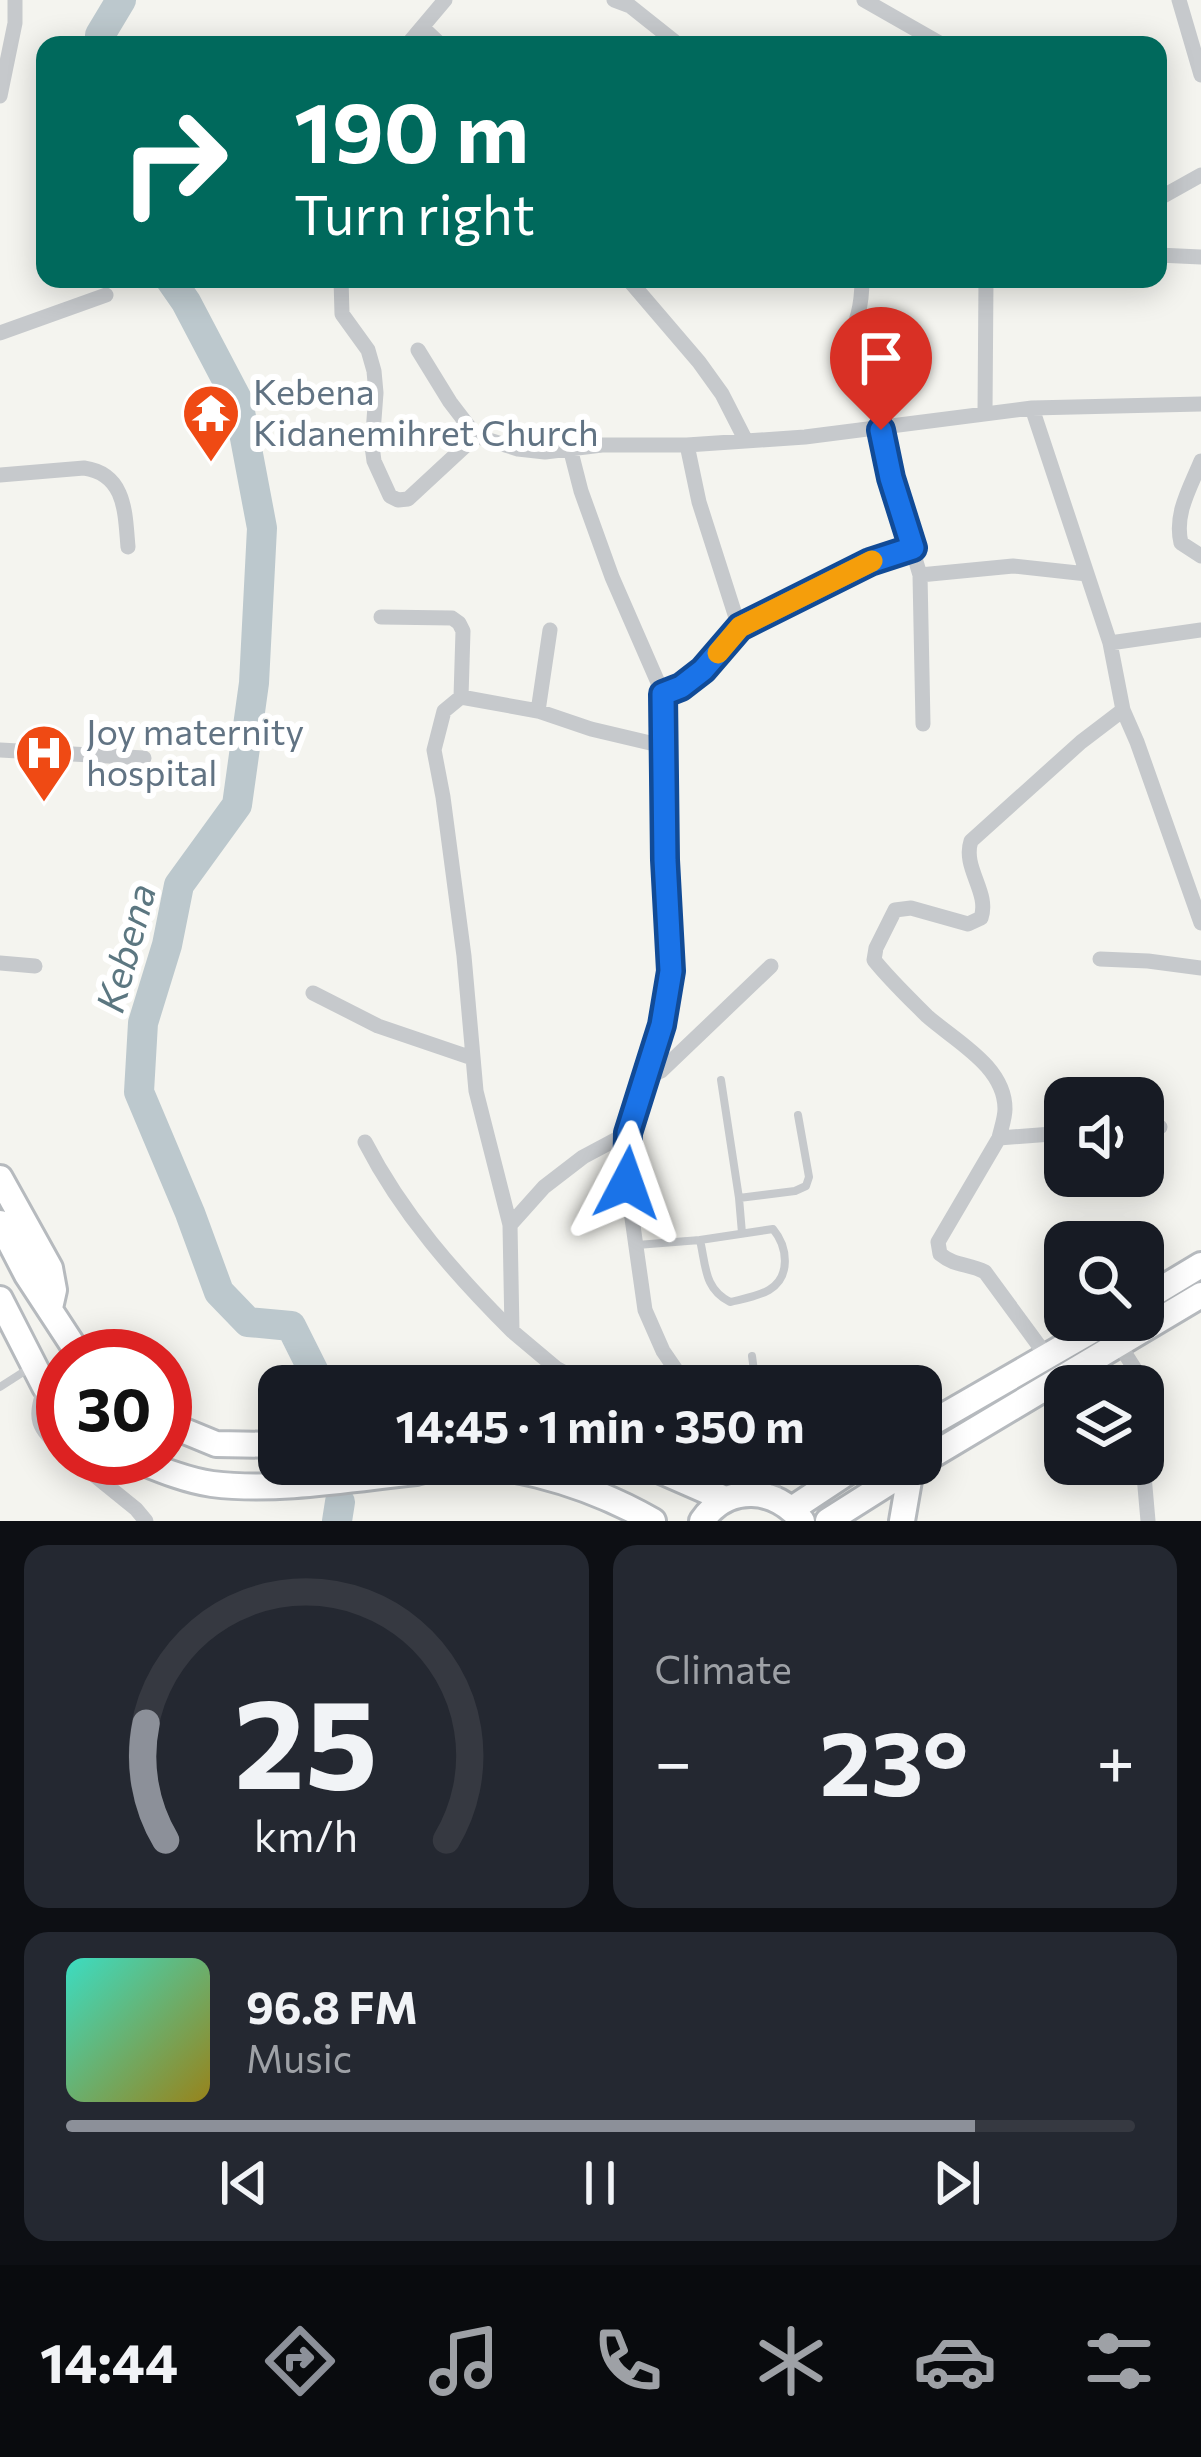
<!DOCTYPE html>
<html lang="en">
<head>
<meta charset="utf-8">
<style>
	:root { --surface:#171b24; --page:#242831; --text:#f1f3f6; --muted:#9ea1a6; --line:#363941; --accent:#8c9099 }
	body { margin:0; font-family:Commissioner,sans-serif; background:var(--page); color:var(--text); height:100vh; display:flex; flex-direction:column; font-size:45px; white-space:nowrap }
	* { box-sizing:border-box; margin:0 }
	p { font-size:39px; color:var(--muted) }
	.icon { flex:none; width:66px; height:66px; fill:none; stroke:currentColor; stroke-width:2; stroke-linecap:round; stroke-linejoin:round }
	.map { position:relative; height:1521px; overflow:hidden }
	.sheet { display:flex; flex-direction:column; gap:24px; padding:24px; background:#0d0f14; flex:1 }
	.sheet>* { flex:none }
	.top-card { position:absolute; left:36px; top:36px; width:1131px; height:252px; border-radius:24px; box-shadow:0 6px 30px #0003; background:#00695c; color:#fff; overflow:hidden }
	.controls { position:absolute; left:1044px; top:1077px; display:grid; gap:24px }
	.controls a { display:grid; place-items:center; width:120px; height:120px; border-radius:24px; background:var(--surface); box-shadow:0 6px 30px #0003; font-size:60px }
	.speed { position:absolute; left:36px; top:1329px; display:flex; gap:24px; font-size:60px; font-weight:700; text-align:center }
	.speed>* { display:grid; place-content:center; width:156px; height:156px; border-radius:50%; background:var(--surface); box-shadow:0 6px 30px #0003; line-height:1 }
	.speed .limit { border:18px solid #d22; background:#fff; color:#111 }
	.pin { position:absolute; display:grid; place-items:center; width:102px; height:102px; color:#fff; margin:-123px -51px; border-radius:50% 50% 50% 0; rotate:-45deg; box-shadow:0 0 12px #0007 }
	.pin .icon { rotate:45deg }
	.me { position:absolute; width:132px; margin:-66px; rotate:4deg; stroke-linejoin:round; filter:drop-shadow(0 0 9px #0008) }
	.turn { display:flex; align-items:center; gap:42px; height:252px; padding:0 60px; font-size:54px }
	.turn .icon { width:156px; height:156px; stroke-width:2.5 }
	.turn b { display:block; font-size:84px; line-height:102px }
	.big { font-size:90px; font-weight:700; line-height:1.1 }
	.sheet .card { flex:1; display:flex; flex-direction:column; justify-content:center; gap:18px; min-width:0; padding:0 42px; border-radius:24px; background:var(--page) }
	.sheet .dial { align-items:center; gap:0 }
	.dial svg { height:312px; overflow:visible; fill:none; stroke:var(--line); stroke-width:7; stroke-linecap:round; text-anchor:middle }
	.dial text { fill:var(--text); stroke:none }
	.song { display:flex; align-items:center; gap:36px }
	.cover { width:144px; height:144px; border-radius:18px; background:linear-gradient(135deg,hsl(170 70% 55%),hsl(50 70% 35%)) }
	.played { height:12px; border-radius:6px; background:linear-gradient(90deg,var(--accent) 85%,var(--line) 85%) }
	.keys { display:flex; justify-content:space-around; direction:ltr }
	.heat { display:flex; justify-content:space-between; align-items:center; font-size:66px; direction:ltr }
	.sheet .tiles { flex:1; display:grid; gap:24px; grid-template-columns:1fr 1fr }
	.card:last-child { grid-column:span 2 }
	.trip { position:absolute; left:258px; top:1365px; width:684px; height:120px; border-radius:24px; background:var(--surface); box-shadow:0 6px 30px #0003; font-weight:700; line-height:120px; text-align:center }
	.tab-bar { display:flex; height:192px; justify-content:space-around; align-items:center; background:#090b0e; color:var(--muted) }
	.tab-bar .icon { width:84px; height:84px }
	.tab-bar .on { color:var(--accent) }
	.tab-bar b { font-size:54px; color:var(--text) }
	.map>svg:first-child { display:block }
</style>
</head>
<body>
<div class="map">
<svg width="1201" height="1521" viewBox="0 0 1201 1521">
	<rect width="100%" height="100%" fill="#f4f4ef"/>
	<g fill="none" stroke-linecap="round" stroke-linejoin="round">
		<path stroke="#bcc8cd" stroke-width="30" d="M100,45v-10l21,-35
			M170,279l16,23 52,99 24,127 -8,155 -17,122 -58,80 -12,60 -24,78 -4,69 51,121 29,79 29,30 43,4 30,60
			M337,1521l3,-19"/>
		<defs>
			<path id="primary" d="M0,1178l50,90 4,22 -4,18
				M0,1223l27,52 53,81
				M0,1299l45,88 18,17
				M1143,1300l58,-35
				M165,1423l51,21 63,1
				M921,1429l189,-109
				M132,1458c25,10 52,22 80,26 65,8 139,-5 204,-12 70,-23 176,14 237,49
				M921,1462l280,-167
				M645,1464l80,35
				M792,1509l68,-45
				M702,1521c26,-38 74,-34 100,0
				M828,1521l90,-57
				M902,1521l9,-52"/>
		</defs>
		<use href="#primary" stroke="#b6babe" stroke-width="30"/>
		<path stroke="#c6c9cc" stroke-width="8" d="M721,1080l18,118
			M742,1233l-3,-35 56,-7 11,-5 3,-9 -11,-62
			M637,1245l63,-5c6,26 4,49 30,62 12,-3 27,-5 39,-12 22,-13 19,-43 4,-61l-73,11
			M752,1356l4,30
			M0,1387l28,-18
			M771,1464l7,29"/>
		<path stroke="#c6c9cc" stroke-width="15" d="M614,0l16,6 49,39
			M864,0l79,45
			M1179,0l22,75
			M423,28l18,17
			M407,45l38,-45
			M0,96l15,-73v-23
			M1158,199l43,-24
			M1158,255l43,2
			M341,279l1,35 26,36 6,21 2,22 -4,53 2,15 16,35 8,4 10,-1 68,-63
			M628,279l71,83 23,32 24,47
			M0,333l106,-38
			M845,347c12,-24 17,-41 17,-68
			M418,350l32,52 26,34 42,13 27,3 57,-7h85l118,-8 227,-29 169,-4
			M1032,408l78,235 13,67 14,32 64,181
			M985,412l1,-133
			M881,429l10,49 29,97 3,149
			M570,448l11,43 31,86 51,117 2,166 6,111 -9,54 -34,108 -1,50 18,127 18,41 24,35
			M1201,461c-11,27 -27,53 -20,82l20,13
			M0,475l84,-7c42,6 41,45 44,79
			M920,575l93,-9 74,8
			M381,617l71,1 7,5 4,8 -2,66
			M739,627l131,-65 43,-13
			M1110,643l91,-13
			M663,694c34,-13 53,-40 76,-67l-40,-125 -12,-57
			M538,711l12,-81
			M0,750l144,8
			M1100,959l48,2 53,7
			M0,963l35,3
			M313,993l65,33 94,32
			M644,1079l17,-8 110,-105
			M1143,1128l17,-1
			M999,1138c2,-9 6,-20 6,-29 0,-43 -50,-68 -78,-93 -18,-18 -37,-36 -53,-56l2,-12 19,-38 16,-2 57,16 13,-6c9,-26 -19,-50 -10,-77l110,-99 42,-32
			M365,1142c37,72 90,132 147,189
			M510,1225l34,-38 39,-30 45,-24
			M1119,1344l19,30 2,12
			M1048,1358l-63,-86c-17,-9 -29,-5 -45,-18l-2,-12 61,-104 66,-5
			M589,1386l-33,-18 -44,-37 -2,-106 -34,-134 -12,-135 -21,-159 -9,-47 10,-39 17,-14 77,14 53,18 72,17
			M45,1387c-12,35 -7,39 18,64
			M1143,1403v36
			M73,1458l63,51 10,12
			M741,1464l22,30
			M1143,1464l5,57"/>
		<use href="#primary" stroke="#fff" stroke-width="24"/>
	</g>
	<g fill="none" stroke-linecap="round" stroke-linejoin="round">
		<defs>
			<path id="route" d="M627,1183l1,-50 34,-108 9,-54 -6,-111 -2,-166 18,-7 22,-17 37,-43 130,-65 43,-14 -22,-70 -10,-48"/>
		</defs>
		<use href="#route" stroke="#114b97" stroke-width="30"/>
		<use href="#route" stroke="#1a73e8" stroke-width="21"/>
		<path stroke="#f59e0b" stroke-width="21" d="M718,653l22,-26 132,-66"/>
	</g>
	<defs>
		<symbol id="temple-pin" viewBox="-11 -11 22 30"><path d="M0 17L-7.5 6A9.5 9.5 0 1 1 7.5 6Z" fill="#ef4a14" stroke="#fff"/><path d="M0-6L5-2H3V0L6.5 2.5H4V6H1.5V3h-3V6H-4V2.5H-6.5L-3 0V-2H-5Z" fill="#fff"/></symbol>
		<symbol id="hospital-pin" viewBox="-11 -11 22 30"><path d="M0 17L-7.5 6A9.5 9.5 0 1 1 7.5 6Z" fill="#ef4a14" stroke="#fff"/><path d="M-5-5h3v3.5h4V-5h3V5h-3V1.5h-4V5h-3Z" fill="#fff"/></symbol>
	</defs>
	<g fill-rule="evenodd">
		<use href="#temple-pin" x="178" y="380" width="66" height="90"/>
		<use href="#hospital-pin" x="11" y="720" width="66" height="90"/>
	</g>
	<g text-anchor="middle" stroke-width="12" stroke-linejoin="round" paint-order="stroke">
		<g font-size="36" fill="#617383" stroke="#fff" text-anchor="start">
			<text x="253" y="405">Kebena<tspan x="253" dy="41">Kidanemihret Church</tspan></text>
			<text x="86" y="745">Joy maternity<tspan x="86" dy="41">hospital</tspan></text>
		</g>
		<g font-size="39" font-style="italic" fill="#5c7781" stroke="#fff">
			<text transform="translate(126 948) rotate(-75)" y="14">Kebena</text>
		</g>
	</g>
</svg>
<div class="controls">
<a><svg class="icon" aria-label="sound" viewBox="0 0 24 24"><path d="M4 9h4l5-4v14l-5-4H4zM17 9q2 3 0 6"/></svg></a>
<a><svg class="icon" aria-label="search" viewBox="0 0 24 24"><circle cx="10" cy="10" r="6"/><path d="M15 15l6 6"/></svg></a>
<a><svg class="icon" aria-label="layers" viewBox="0 0 24 24"><path d="M12 4l9 5-9 5-9-5zM3 14l9 5 9-5"/></svg></a>
</div>
<div class="speed"><div class="limit">30</div></div>
<div class="pin" style="left:881px;top:430px;background:#d93025"><svg class="icon" aria-label="arrive" viewBox="0 0 24 24"><path d="M6 21V4h12l-3 4 3 4H6"/></svg></div>
<svg class="me" style="left:627px;top:1183px" viewBox="-20 -20 40 40"><path d="M0-17L14 15 0 8-14 15z" fill="#1a73e8" stroke="#fff" stroke-width="4"/></svg>
<div class="trip">14:45 · 1 min · 350 m</div>
<div class="top-card">
<div class="turn"><svg class="icon" aria-label="right" viewBox="0 0 24 24"><path d="M7 20v-9h11M14 6l5 5-5 5"/></svg><div><b>190 m</b>Turn right</div></div>
</div>
</div>
<section class="sheet">
<div class="tiles">
<div class="card dial"><svg viewBox="0 0 100 80">
<path d="M14 69A42 42 0 1 1 86 69"/>
<path d="M14 69A42 42 0 0 1 9 39" stroke="#8c9099"/>
<text x="50" y="56" font-size="32" font-weight="700">25</text>
<text x="50" y="72" font-size="11">km/h</text>
</svg></div>
<div class="card"><p>Climate</p>
<div class="heat"><a>−</a><b class="big">23°</b><a>+</a></div>
</div>
<div class="card">
<div class="song"><i class="cover"></i><div><b>96.8 FM</b><p>Music</p></div></div>
<div class="played"></div>
<div class="keys"><svg class="icon" aria-label="previous" viewBox="0 0 24 24"><path d="M18 5L8 12l10 7zM5 5v14"/></svg><svg class="icon" aria-label="pause" viewBox="0 0 24 24"><path d="M8 5v14M16 5v14"/></svg><svg class="icon" aria-label="next" viewBox="0 0 24 24"><path d="M6 5l10 7-10 7zM19 5v14"/></svg></div>
</div>
</div>
</section>
<nav class="tab-bar">
<b>14:44</b>
<svg class="icon on" aria-label="directions" viewBox="0 0 24 24"><path d="M12 3l9 9-9 9-9-9zM9 14v-3h6M13 9l2 2-2 2"/></svg>
<svg class="icon" aria-label="music" viewBox="0 0 24 24"><path d="M9 18V5l10-2v13"/><circle cx="6" cy="18" r="3"/><circle cx="16" cy="16" r="3"/></svg>
<svg class="icon" aria-label="phone" viewBox="0 0 24 24"><path d="M5 4h4l2 5-3 2q2 4 5 5l2-3 5 2v4C11 20 4 13 5 4z"/></svg>
<svg class="icon" aria-label="climate" viewBox="0 0 24 24"><path d="M12 3v18M4 7l16 10M4 17L20 7"/></svg>
<svg class="icon" aria-label="car" viewBox="0 0 24 24"><path d="M5 17H2v-5l4-1 3-4h7l3 4 3 1v5h-3M9 17h6M6 11h13"/><circle cx="7" cy="17" r="2"/><circle cx="17" cy="17" r="2"/></svg>
<svg class="icon" aria-label="filters" viewBox="0 0 24 24"><path d="M4 7h16M4 17h16"/><circle cx="9" cy="7" r="2"/><circle cx="15" cy="17" r="2"/></svg>
</nav>
</body>
</html>
